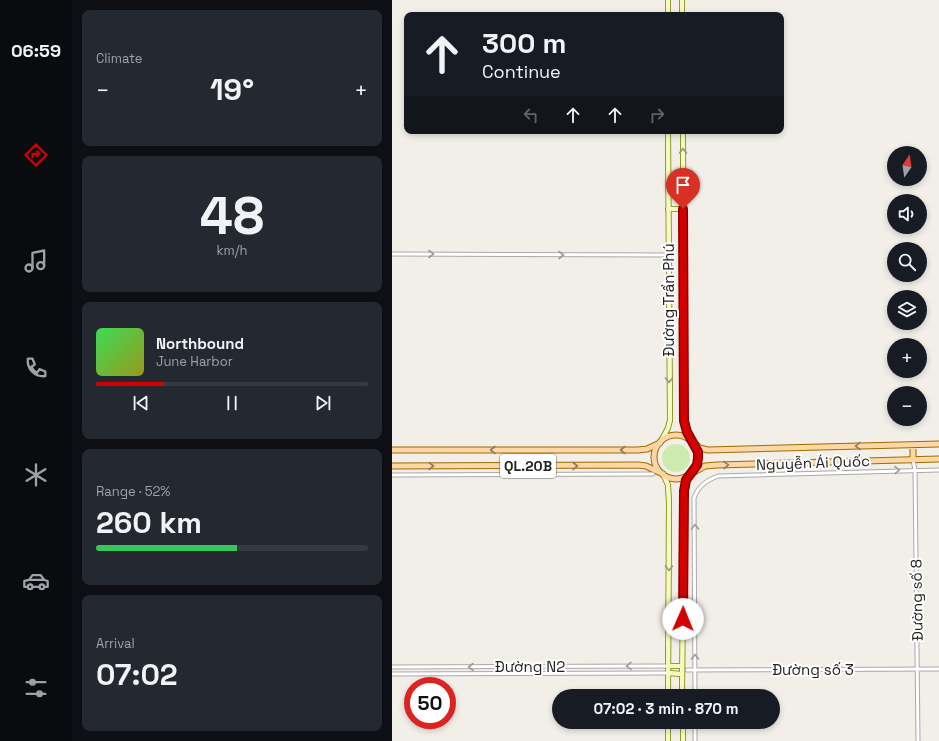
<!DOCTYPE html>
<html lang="en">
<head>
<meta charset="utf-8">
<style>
	:root { --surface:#171b24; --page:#242831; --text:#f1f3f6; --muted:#9ea1a6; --line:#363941; --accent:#d40000 }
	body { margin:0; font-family:"Space Grotesk",sans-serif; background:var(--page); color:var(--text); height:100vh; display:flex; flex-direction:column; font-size:15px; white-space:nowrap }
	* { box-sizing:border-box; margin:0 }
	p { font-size:13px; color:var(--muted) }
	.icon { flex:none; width:22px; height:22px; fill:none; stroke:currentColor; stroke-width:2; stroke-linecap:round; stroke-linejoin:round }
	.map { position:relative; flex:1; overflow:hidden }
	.panel { display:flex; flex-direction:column; gap:10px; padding:10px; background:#0d0f14; width:320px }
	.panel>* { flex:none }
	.banner { position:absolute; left:12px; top:12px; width:380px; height:122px; border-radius:8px; box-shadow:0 2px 6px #0003; background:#171b24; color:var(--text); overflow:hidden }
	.needle { width:26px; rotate:13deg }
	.buttons { position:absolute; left:495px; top:146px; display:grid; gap:8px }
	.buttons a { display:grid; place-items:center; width:40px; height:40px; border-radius:50%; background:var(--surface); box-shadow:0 2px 6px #0003; font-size:20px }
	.speed { position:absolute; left:12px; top:677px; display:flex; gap:8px; font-size:20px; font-weight:700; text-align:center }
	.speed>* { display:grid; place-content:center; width:52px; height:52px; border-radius:50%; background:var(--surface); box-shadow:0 2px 6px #0003; line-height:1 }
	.speed .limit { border:6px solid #d22; background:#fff; color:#111 }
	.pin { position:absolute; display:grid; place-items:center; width:34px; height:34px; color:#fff; margin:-41px -17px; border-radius:50% 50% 50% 0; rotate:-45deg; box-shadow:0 0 4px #0007 }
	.pin .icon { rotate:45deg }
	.me { position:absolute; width:44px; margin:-22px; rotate:1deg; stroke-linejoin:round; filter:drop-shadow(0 0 3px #0008) }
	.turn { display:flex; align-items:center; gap:14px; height:84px; padding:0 12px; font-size:18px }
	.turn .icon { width:52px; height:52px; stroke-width:2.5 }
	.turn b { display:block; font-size:28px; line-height:34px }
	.lanes { display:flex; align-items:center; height:38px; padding:0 12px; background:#0003; justify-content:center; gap:20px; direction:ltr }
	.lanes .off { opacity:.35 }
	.big { font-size:30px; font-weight:600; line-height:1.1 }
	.panel .widget { flex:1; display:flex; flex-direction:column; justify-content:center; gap:6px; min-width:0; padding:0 14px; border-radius:8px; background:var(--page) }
	.panel .dial { align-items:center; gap:0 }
	.dial b { font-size:52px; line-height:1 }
	.song { display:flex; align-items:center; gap:12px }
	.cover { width:48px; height:48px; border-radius:6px; background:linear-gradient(135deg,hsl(130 70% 55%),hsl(60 70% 35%)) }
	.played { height:4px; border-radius:2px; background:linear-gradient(90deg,var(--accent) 25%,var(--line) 25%) }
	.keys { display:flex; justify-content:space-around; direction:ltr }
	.heat { display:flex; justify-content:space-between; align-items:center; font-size:22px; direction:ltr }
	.charge { height:6px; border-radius:3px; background:linear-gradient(90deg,#34c759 52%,var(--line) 0) }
	.trip { position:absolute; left:160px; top:689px; width:228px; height:40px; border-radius:20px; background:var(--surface); box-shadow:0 2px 6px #0003; font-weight:600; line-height:40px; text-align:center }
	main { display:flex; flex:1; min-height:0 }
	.dock { display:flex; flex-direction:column; width:72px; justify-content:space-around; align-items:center; background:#090b0e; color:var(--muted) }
	.dock .icon { width:28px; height:28px }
	.dock .current { color:var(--accent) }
	.dock b { font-size:18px; color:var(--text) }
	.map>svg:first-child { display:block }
</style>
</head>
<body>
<main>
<nav class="dock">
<b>06:59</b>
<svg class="icon current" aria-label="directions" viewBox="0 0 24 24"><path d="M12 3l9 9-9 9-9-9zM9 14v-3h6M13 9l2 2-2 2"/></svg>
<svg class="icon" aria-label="music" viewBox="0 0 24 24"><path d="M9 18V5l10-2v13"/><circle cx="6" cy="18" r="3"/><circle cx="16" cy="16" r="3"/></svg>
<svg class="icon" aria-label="phone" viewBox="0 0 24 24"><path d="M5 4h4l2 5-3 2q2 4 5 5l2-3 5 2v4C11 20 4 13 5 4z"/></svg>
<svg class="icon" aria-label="climate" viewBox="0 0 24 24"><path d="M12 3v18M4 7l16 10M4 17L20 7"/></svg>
<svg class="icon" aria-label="car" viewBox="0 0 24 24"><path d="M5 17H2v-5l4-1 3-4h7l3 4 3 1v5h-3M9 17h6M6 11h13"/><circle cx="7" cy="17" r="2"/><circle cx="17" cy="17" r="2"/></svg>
<svg class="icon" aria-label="filters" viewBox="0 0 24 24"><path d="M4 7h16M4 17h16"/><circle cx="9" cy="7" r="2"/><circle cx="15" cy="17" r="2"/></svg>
</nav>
<section class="panel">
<div class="widget"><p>Climate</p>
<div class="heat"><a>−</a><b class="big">19°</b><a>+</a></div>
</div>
<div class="widget dial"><b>48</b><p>km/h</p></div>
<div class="widget">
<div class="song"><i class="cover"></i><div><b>Northbound</b><p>June Harbor</p></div></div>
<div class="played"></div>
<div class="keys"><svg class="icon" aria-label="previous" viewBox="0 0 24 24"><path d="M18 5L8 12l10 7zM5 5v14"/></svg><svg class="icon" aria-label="pause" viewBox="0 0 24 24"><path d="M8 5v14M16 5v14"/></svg><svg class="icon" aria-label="next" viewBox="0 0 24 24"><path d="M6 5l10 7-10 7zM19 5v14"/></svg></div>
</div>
<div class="widget"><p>Range · 52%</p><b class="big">260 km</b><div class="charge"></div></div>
<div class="widget"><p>Arrival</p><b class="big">07:02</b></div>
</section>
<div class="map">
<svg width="547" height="741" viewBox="0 0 547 741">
	<rect width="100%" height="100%" fill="#f2efe9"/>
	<path fill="#cdebb0" d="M270 458a14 14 0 1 1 28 0a14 14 0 1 1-28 0Z"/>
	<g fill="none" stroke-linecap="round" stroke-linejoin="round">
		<defs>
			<path id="minor" d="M0,254l277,1
				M521,460l2,10 3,271
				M0,475l261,-1
				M0,667l276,-1
				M295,670l252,-1
				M0,674l276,-1
				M303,696l-1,-198c4,-12 13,-18 24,-22l221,-6
				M303,741v-19"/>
			<path id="secondary" d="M276,0v15
				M290,0v15
				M291,131l1,275 1,20 6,14
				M276,209h15
				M268,443l8,-15 2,-8 -2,-289
				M271,474l5,11 1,18 -1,193
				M276,666h14
				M276,673l14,1
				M290,696l2,-205 1,-6 4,-10
				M276,722v19
				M291,722v19"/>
			<path id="primary" d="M262 457a22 22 0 1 1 44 0a22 22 0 1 1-44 0Z
				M299,440l9,8 8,2 231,-6
				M0,450h246l9,-1 13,-6
				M521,460v-15
				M0,466l246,-1 8,1 17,8
				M297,475l16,-9 12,-1 222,-6"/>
		</defs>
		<use href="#minor" stroke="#a9a9a9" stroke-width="5"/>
		<use href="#secondary" stroke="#707d05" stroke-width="6"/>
		<use href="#primary" stroke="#a06b00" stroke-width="7"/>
		<use href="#minor" stroke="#fff" stroke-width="3"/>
		<use href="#secondary" stroke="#f7fabf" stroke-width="4.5"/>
		<use href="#primary" stroke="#fcd6a4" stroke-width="5"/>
	</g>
	<defs><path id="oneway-chevron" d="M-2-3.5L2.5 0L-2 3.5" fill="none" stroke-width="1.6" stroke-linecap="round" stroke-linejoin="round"/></defs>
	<g stroke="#979978">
		<use href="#oneway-chevron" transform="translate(291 151) rotate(-90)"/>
		<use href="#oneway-chevron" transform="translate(277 380) rotate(90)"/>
		<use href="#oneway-chevron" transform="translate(277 568) rotate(91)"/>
	</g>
	<g stroke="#9c9c9c">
		<use href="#oneway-chevron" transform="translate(39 254)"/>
		<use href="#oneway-chevron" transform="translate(169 255)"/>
		<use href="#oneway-chevron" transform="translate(505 470) rotate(-2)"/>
		<use href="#oneway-chevron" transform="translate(303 527) rotate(-90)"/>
		<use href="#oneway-chevron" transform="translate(303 657) rotate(-90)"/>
		<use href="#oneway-chevron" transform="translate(237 666) rotate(179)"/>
		<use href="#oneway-chevron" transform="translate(79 667) rotate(180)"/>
	</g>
	<g stroke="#8f7c63">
		<use href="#oneway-chevron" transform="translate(466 446) rotate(179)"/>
		<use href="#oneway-chevron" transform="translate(101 450) rotate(180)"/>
		<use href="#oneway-chevron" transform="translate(231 450) rotate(180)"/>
		<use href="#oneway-chevron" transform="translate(334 465) rotate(-2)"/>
		<use href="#oneway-chevron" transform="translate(39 466)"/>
		<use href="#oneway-chevron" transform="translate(183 466)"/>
	</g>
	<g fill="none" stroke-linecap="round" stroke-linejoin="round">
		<defs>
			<path id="route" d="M291,619l1,-128 2,-11 11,-15 1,-7v-6l-11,-20 -3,-11 -1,-212"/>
		</defs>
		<use href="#route" stroke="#8a0000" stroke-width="10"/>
		<use href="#route" stroke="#d40000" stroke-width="7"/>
	</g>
	<g text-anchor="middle" stroke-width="4" stroke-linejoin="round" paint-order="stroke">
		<rect fill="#fff" stroke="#646464" stroke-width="1" x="108" y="454" width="56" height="24" rx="3"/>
		<g font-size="14" font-weight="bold" fill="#222">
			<text x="136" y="471">QL.20B</text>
		</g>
		<g font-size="15" fill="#222" stroke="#fff">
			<text transform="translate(277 300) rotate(-90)" y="5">Đường Trần Phú</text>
			<text transform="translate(421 463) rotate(-2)" y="5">Nguyễn Ái Quốc</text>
			<text transform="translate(525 600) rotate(-91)" y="5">Đường số 8</text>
			<text x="138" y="672">Đường N2</text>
			<text x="421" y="675">Đường số 3</text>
		</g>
	</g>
</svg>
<div class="buttons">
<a><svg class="needle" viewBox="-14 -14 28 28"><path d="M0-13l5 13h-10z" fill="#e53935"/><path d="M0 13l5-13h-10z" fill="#9ea1a6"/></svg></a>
<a><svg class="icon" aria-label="sound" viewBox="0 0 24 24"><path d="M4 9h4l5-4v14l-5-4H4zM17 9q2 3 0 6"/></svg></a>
<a><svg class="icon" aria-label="search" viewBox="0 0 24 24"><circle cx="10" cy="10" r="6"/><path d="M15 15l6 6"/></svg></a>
<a><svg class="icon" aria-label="layers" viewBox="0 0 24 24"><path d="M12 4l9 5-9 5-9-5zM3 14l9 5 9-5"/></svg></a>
<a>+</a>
<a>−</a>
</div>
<div class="speed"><div class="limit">50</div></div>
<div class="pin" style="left:291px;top:209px;background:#d93025"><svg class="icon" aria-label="arrive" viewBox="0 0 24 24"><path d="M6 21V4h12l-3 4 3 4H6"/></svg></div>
<svg class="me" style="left:291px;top:619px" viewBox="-20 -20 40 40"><circle r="19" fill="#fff"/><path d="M0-13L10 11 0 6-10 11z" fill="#d40000"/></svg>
<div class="trip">07:02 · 3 min · 870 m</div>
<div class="banner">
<div class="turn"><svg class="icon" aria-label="ahead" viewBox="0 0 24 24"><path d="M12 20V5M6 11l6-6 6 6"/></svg><div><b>300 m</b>Continue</div></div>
<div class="lanes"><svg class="icon off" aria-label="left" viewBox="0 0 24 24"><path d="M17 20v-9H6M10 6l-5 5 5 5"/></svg><svg class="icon" aria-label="ahead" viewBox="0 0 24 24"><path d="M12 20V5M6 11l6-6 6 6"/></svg><svg class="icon" aria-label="ahead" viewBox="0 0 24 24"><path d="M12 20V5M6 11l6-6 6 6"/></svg><svg class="icon off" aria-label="right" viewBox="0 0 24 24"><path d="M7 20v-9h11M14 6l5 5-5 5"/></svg></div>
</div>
</div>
</main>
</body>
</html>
